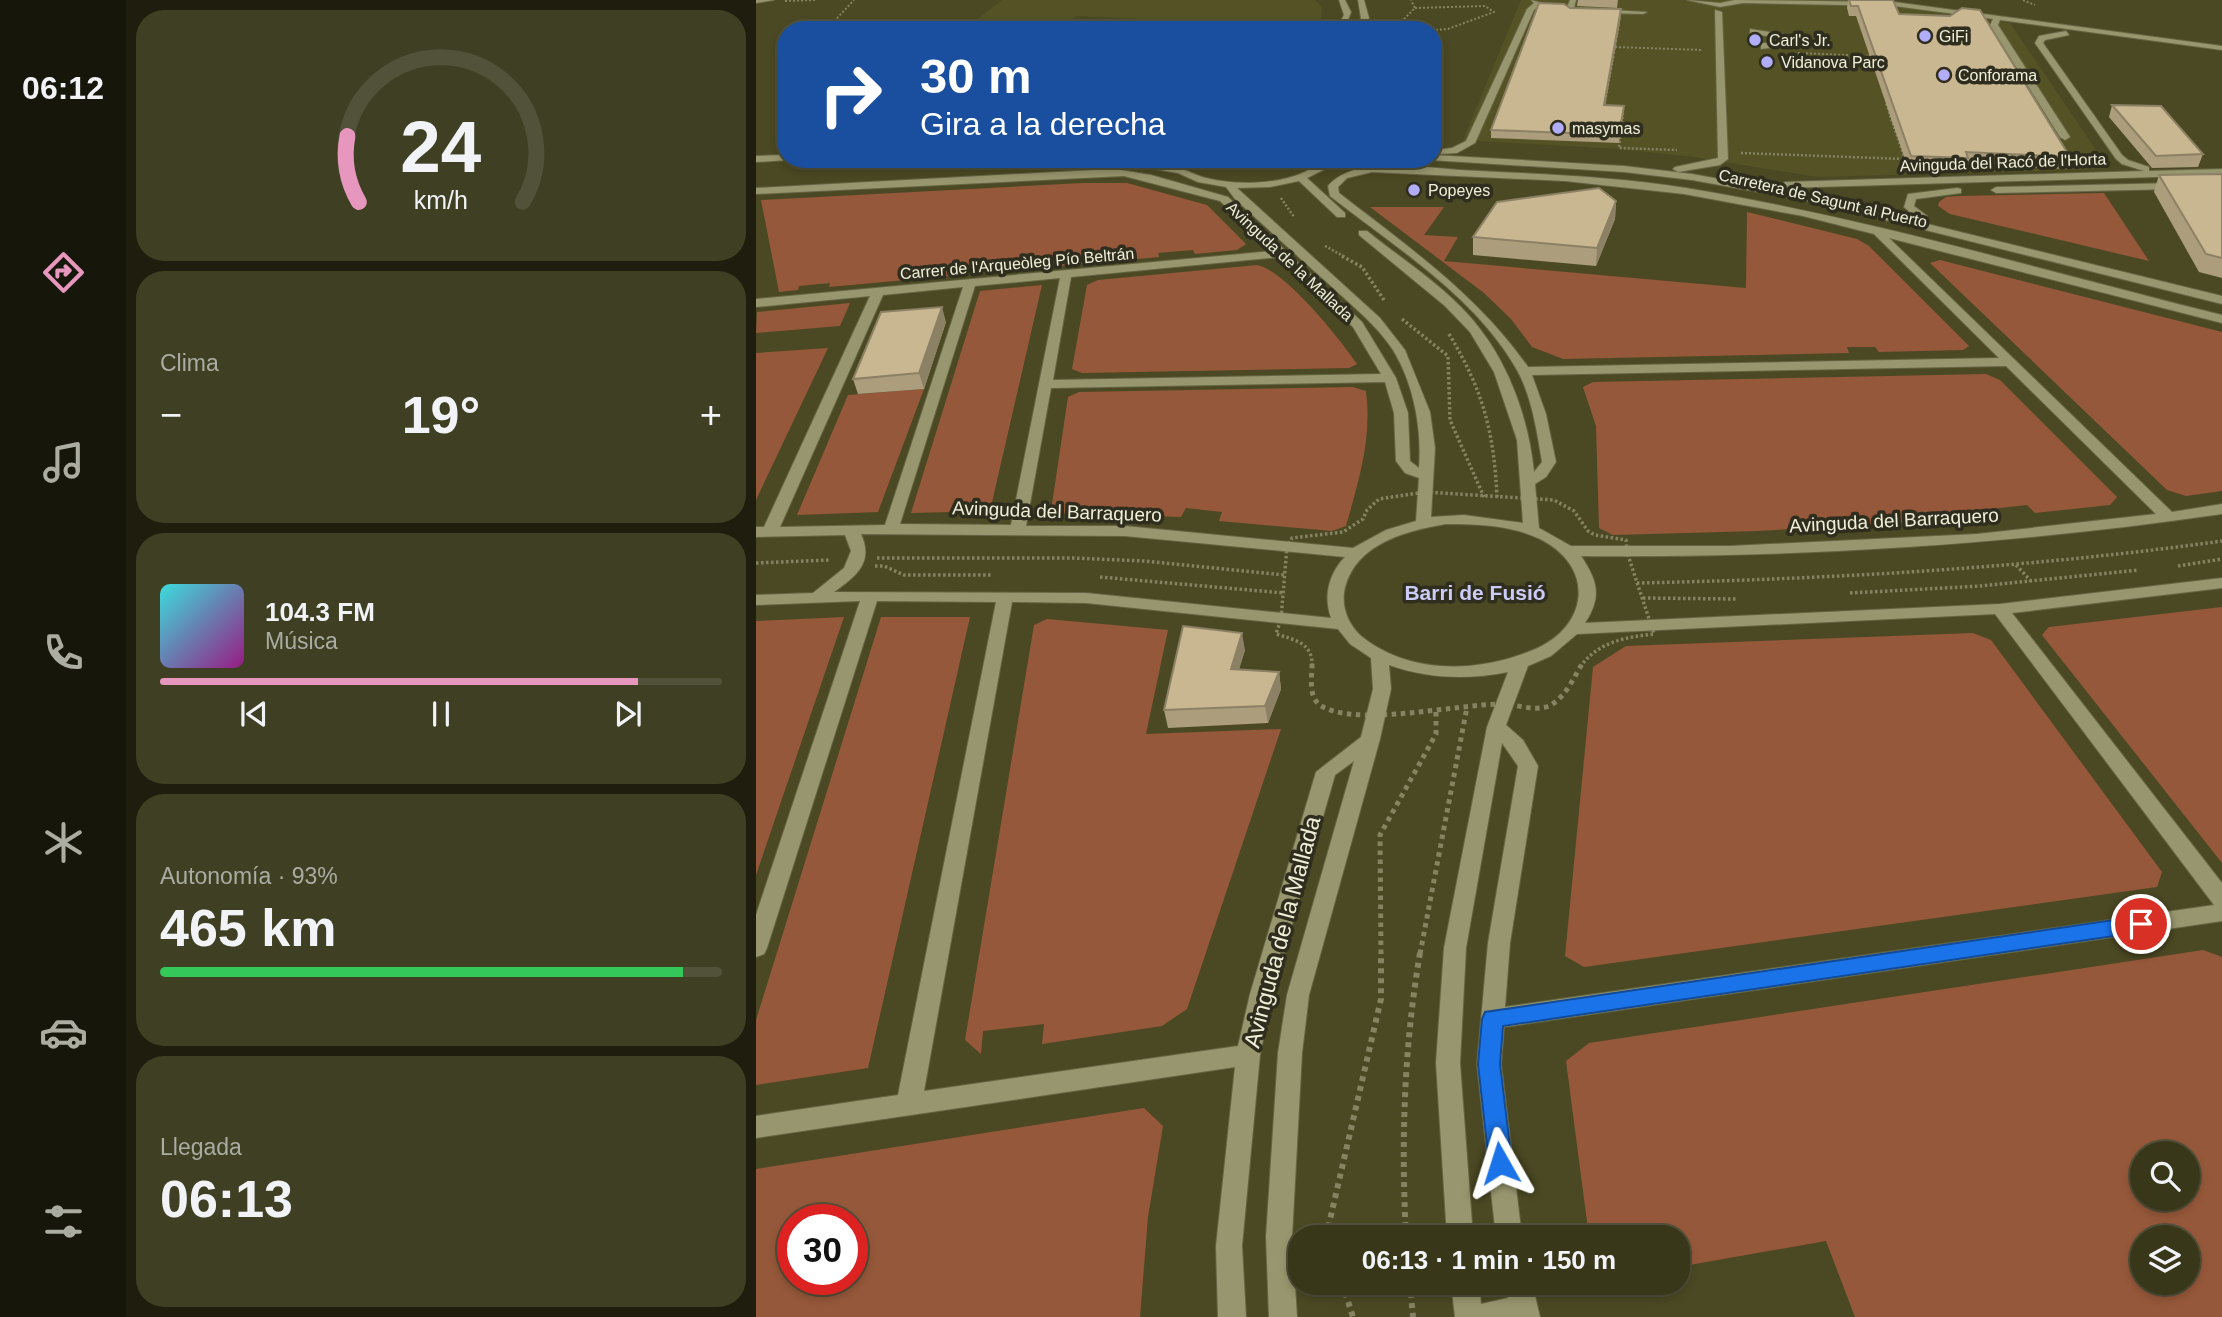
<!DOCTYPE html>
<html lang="es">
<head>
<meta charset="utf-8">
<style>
	:root { --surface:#38371a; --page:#3f3f23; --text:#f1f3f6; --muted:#abaca2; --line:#525139; --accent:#e797bd }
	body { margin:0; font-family:Arial,sans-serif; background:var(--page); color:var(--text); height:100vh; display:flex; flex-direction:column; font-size:26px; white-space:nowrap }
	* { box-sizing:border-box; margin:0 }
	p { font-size:23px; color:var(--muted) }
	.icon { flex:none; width:38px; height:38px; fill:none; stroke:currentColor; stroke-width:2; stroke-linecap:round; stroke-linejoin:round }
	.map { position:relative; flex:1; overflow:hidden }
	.sheet { display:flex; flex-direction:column; gap:10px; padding:10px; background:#1f1e0e; width:630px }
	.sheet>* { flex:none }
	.top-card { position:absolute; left:21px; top:21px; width:665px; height:147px; border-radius:28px; box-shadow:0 4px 10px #0003,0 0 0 2px var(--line); background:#1a4fa0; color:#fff; overflow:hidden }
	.fabs { position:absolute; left:1374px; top:1141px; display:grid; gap:14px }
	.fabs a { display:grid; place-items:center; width:70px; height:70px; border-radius:50%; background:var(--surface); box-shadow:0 4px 10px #0003,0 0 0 2px var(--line); font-size:35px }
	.speed { position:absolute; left:21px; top:1204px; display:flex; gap:14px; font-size:35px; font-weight:700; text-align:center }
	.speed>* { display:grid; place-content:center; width:91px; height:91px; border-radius:50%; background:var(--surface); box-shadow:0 4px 10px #0003,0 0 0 2px var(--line); line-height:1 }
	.speed .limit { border:10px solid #d22; background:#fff; color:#111 }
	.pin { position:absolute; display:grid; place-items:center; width:60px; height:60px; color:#fff; margin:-30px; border:4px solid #fff; border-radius:50%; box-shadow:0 2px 7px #0007 }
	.me { position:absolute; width:77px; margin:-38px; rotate:354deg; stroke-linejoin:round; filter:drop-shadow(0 0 5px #0008) }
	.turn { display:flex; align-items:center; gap:24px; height:147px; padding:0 28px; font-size:32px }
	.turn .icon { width:91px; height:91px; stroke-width:2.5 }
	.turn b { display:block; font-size:49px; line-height:60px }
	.big { font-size:52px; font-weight:700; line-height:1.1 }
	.sheet .card { flex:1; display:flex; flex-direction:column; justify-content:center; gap:10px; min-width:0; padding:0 24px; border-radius:28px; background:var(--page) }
	.sheet .dial { align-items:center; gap:0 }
	.dial svg { height:182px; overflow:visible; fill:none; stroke:var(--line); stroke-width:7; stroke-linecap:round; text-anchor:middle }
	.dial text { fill:var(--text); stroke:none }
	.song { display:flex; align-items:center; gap:21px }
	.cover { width:84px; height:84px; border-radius:10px; background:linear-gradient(135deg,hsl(180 70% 55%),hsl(310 70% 35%)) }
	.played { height:7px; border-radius:4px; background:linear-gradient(90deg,var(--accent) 85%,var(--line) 85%) }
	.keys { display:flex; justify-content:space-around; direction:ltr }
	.heat { display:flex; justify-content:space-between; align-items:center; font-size:38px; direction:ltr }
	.charge { height:10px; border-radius:5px; background:linear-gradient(90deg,#34c759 93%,var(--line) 0) }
	.trip { position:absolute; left:532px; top:1225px; width:402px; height:70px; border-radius:28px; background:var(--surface); box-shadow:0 4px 10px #0003,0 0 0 2px var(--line); font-weight:700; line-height:70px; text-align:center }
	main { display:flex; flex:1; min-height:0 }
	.dock { display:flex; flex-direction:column; width:126px; justify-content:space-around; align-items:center; background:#16160a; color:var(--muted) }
	.dock .icon { width:49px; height:49px }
	.dock .current { color:var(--accent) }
	.dock b { font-size:32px; color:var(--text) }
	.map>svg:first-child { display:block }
</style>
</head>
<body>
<main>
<nav class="dock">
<b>06:12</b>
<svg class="icon current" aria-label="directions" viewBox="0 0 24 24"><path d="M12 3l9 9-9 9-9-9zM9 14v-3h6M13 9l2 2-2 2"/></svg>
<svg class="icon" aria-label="music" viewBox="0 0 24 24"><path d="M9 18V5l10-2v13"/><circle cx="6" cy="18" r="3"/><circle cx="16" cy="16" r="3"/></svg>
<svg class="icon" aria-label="phone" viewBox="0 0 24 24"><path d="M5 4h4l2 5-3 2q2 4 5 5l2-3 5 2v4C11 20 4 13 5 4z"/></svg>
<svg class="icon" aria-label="climate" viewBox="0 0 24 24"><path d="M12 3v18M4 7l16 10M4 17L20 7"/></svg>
<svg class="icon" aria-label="car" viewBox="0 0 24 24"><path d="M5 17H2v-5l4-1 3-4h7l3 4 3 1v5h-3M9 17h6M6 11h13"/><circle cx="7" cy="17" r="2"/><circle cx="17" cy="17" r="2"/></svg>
<svg class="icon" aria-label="filters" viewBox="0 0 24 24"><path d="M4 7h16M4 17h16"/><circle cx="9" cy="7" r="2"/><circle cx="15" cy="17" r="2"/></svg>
</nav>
<section class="sheet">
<div class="card dial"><svg viewBox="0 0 100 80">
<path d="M14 69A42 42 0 1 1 86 69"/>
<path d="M14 69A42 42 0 0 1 9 40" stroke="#e797bd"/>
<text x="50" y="56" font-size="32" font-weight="700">24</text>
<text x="50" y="72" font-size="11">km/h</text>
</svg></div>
<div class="card"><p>Clima</p>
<div class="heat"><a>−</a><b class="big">19°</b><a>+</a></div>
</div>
<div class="card">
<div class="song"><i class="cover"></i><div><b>104.3 FM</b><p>Música</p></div></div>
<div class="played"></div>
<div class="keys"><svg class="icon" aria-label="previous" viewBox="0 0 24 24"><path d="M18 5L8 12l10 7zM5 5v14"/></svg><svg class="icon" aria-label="pause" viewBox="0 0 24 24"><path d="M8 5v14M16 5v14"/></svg><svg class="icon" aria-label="next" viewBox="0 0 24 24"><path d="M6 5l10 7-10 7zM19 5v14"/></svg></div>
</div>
<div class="card"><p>Autonomía · 93%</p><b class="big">465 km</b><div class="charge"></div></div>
<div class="card"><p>Llegada</p><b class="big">06:13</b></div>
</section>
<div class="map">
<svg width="1466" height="1317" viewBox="0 0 1466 1317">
	<rect width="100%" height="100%" fill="#4b4923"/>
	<path fill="#555325" d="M246,0h313l7,7 -2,20 -243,-11 -26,14h-28l-50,-7z
		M765,0h361l12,7 116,16 97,143 -6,3 -284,8 -122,-20 -76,-8 -156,-9z"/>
	<path fill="#96583a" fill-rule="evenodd" d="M327,183h44l80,22 39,39 -9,6 -42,4 -2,-4 -35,3 1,4 -330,30 1,-4 -31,3 -1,4 -19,2 -18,-92z
		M1348,193l45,68 -199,-47 -12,-8 1,-4 7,-5 12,-1z
		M614,207h74l-20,28 34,2 -14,24 302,27 1,-76 110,27 12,7 100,100 -6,4 -84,2 -4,-5h-28l2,6 -286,6 -31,-12 -21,-28 -27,-26z
		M1184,260l282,72v159l-36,5 -19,-6 -237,-227z
		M501,265c28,5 83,74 100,99l-8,4 -267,5 -10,-4 15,-84 11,-5z
		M286,285l-52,226 -79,2 69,-222z
		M94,303l-10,23 -84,7 1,-21z
		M72,348l-72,152v-147z
		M1230,374l14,6 117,117 -7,8 -75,8 -8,-8 -45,5 6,7 -230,14 -145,4 -14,-7 -3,-102 -13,-39 10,-5z
		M597,387l13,4c6,49 -7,88 -20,135l-14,5 -113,-10 3,-9 -36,-4 -5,9 -118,-4 -11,-9 16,-107 11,-5z
		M168,389l-46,123 -81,3 51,-120z
		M1466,607v256l-180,-228 7,-8z
		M88,617l-88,258v-254z
		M125,617h89l-102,451 -112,17v-65z
		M291,619l121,11 -22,104 135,-5 -94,280 -25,17 -120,18 2,-20 -61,7 -2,23 -16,-14 69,-415z
		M1217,633l18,7 171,232 -5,15 -573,80 -19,-11 28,-289 33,-21z
		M1447,950l19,7v360h-367l-29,-76 -148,26v-30h-89l-23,-176 23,-18zM1386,1153h46v46h-46zM1386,1237h46v46h-46z
		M388,1108l19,18 -15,91 -8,100h-384v-148zM37,1220h59v59h-59z"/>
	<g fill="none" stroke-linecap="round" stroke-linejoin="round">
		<defs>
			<path id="minor" d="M0,0h18l-18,3z
				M583,0h6l6,12 -7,18h-8l8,-15z
				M602,0h6l5,18 -7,12h-8l7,-12z
				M775,0l11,3 -8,7 -59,133 -18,10 -20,1v-4l15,-2 14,-7 61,-132 7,-6z
				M814,0h6l-2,8 73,4 -4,2 -73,-2 -4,-2z
				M931,0l33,3 15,-3 159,2 328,44v4l-222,-30 -2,5 72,112 -5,3 -5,-3 -70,-112 3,-6 -99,-13 -151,-3 -23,4z
				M959,10l7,2 6,147 -8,6 -42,7 -5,-3 2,-2 43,-9z
				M994,29l34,5 2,12 -25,3v-6h17l-1,-5 -27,-5z
				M1310,31l3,4 -24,5 -2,3 79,112 6,5 21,7v4l73,-2v6l-437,13 -5,-3 5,-3 359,-11 -22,-7 -6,-5 -81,-116 4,-7z
				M30,155v4l3,1 -33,2v-6z
				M677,155l191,11 68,8 121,22 409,100v8l-409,-102 -121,-22 -68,-8 -194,-12 3,-1z
				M569,159h11l-2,3 30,-3 5,3 -5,3 -37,3 -20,10 38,35v4h-8l-38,-36 -29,6 -33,1 143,130 25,32 25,62 5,36 -4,69 33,-2 59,8 -6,-83 -23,-68 -24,-40 -25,-26 -86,-71v-4h8c37,30 84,59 113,98 31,40 49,93 54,143l8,-10c-5,-30 -10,-65 -25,-92 -42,-74 -122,-123 -187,-174l-2,-10c27,-31 94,-18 132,-16 75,4 152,6 226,18 181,30 359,83 536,127v8l-333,-85 283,274 50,-8v10c-213,31 -426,44 -641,42 17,25 21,41 4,67l415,-19 222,-26v10l-210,25 210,270v38l-718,106 -3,37 21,173h-26l-19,-173 11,-121 30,-177 -16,-23 -36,205 -6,115 13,174h-26l-11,-174 8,-115 43,-221 21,-55c-41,8 -79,7 -119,-7l2,24 -11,50 -71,256 -7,58 -10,184 5,80h-28l-3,-80 12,-184 9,-58 67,-234 -19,14 -63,219 -12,61 -18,191 4,71h-28l-2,-71 19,-179 -479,71v-22l142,-21 98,-493 -119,-1 -110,347 -3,6 -8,3v-42l104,-314 -104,4v-10l57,-2 31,-25 7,-17 -6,-16 -89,2v-10h8l106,-231 -114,11v-8l517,-48 -53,-50 -96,-25 -368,18v-6l358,-19 37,6 77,22 134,125 34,56 12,35 2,48 9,7c3,-39 -5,-84 -26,-118 -16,-25 -41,-44 -63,-65 -32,-28 -63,-57 -95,-86l-9,-12 -28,-5 -20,-9 -29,-5c17,-11 40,6 57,10 36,9 90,7 119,-19zM616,172l193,9 119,13 119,22 71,18 125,124 -471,9c-50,-72 -121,-121 -189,-174l-1,-6 9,-9zM524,257l73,70 28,47 -328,6 18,-103zM304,278l-49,247 -111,-1 75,-238zM207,287l-78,238 -105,2 103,-232zM1250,366l150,148 -179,20 -247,12h-159l-32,-18 -4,-44 11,-7 10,-15 -10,-48 -14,-39zM629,382l9,31 2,48 9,12 14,5 -3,43 -30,9 -33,18 -228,-22h-99l25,-138zM690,524c31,0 65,1 94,15 56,28 49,88 -7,111 -54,23 -124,25 -172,-14 -12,-11 -19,-27 -17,-43 8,-48 60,-62 102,-69zM105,534l264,2 220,21c-16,16 -22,39 -14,61l-245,-25 -252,-1c22,-16 40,-29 27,-58zM256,602l74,1 252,26 12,15 21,14 2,31 -12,48 -45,35 -66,222 -12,52 -314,45zM1239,614l219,291 -709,102 5,-64 28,-177 -15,-26 -17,-15 22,-59 23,-10 26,-22z
				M1466,182v6l-226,5 -5,-3 5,-3z
				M1201,188l4,1v4l-45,6 -2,7 13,10v4h-8l-15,-13 4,-13z
				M695,1283h28l2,21 27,-6 -4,-15h28l8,34h-85z"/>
		</defs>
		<use href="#minor" stroke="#666543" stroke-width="2"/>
		<path stroke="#848362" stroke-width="2" stroke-dasharray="2 2" stroke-linecap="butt" d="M1267,0l12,5
			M29,1l30,-1
			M659,8l70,-2 9,6 -46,17 -16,1
			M639,29l10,1
			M70,30l28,-30
			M628,30l10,-1 21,-21 -4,-8
			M859,47l87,3
			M1042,53l72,3 -1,-3
			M1130,104l4,10
			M848,109l15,-84
			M863,113l4,1"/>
		<path stroke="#848362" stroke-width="2.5" stroke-dasharray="2 2" stroke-linecap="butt" d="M863,113h4l-4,35 58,2
			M985,153l164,6 -16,-46
			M525,198l13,19
			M569,246l20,11"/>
		<path stroke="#848362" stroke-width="3.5" stroke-dasharray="2.5 2.5" stroke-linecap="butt" d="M586,256l20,11 22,33
			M646,319l46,37 2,64 34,77
			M693,334c34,56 45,98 48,163
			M121,558h197l70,3 141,14
			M0,563l74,-3
			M1260,565l15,16
			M119,566h9l20,9h89
			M1422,566l44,-7
			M344,577l184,16
			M881,583c196,-4 391,-15 585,-42
			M1094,593l131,-7 157,-16
			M887,598l93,1
			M556,666c1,-23 -17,-26 -36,-32l5,-15 6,-73 5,-8 51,-6 20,-13 4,-9 12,-11 46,-7 129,8 20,11 14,20 7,4 31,5 1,12 27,82c-28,3 -56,8 -73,32"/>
		<path stroke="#848362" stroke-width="5" stroke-dasharray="4.5 4.5" stroke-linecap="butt" d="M556,664c0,14 -4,32 8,41 33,23 139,-1 181,-1 16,0 33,8 48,2 16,-8 24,-27 33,-42
			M625,954l-1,-119 56,-101v-24
			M664,954l47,-247"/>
		<path stroke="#848362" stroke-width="6" stroke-dasharray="5 5" stroke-linecap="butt" d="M570,1237l55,-238v-46
			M650,1237c-5,-96 -2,-190 14,-284
			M586,1283l11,34
			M654,1283l3,34"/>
		<use href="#minor" fill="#97966e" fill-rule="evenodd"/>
	</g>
	<path fill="#ac9d7c" d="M822,0h40l-1,8 -40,-2z
		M1092,0h42l9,14 171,143 -3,12 -100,-5 -2,6 -57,-2 -52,-152h-7l-2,-8z
		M814,8l51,8 -16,89 18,8 -4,30 -128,-5v-8z
		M1356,105l91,49 -5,13 -46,1 -43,-51z
		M1466,174v104l-23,-6 -45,-80 5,-17z
		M860,201l-1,18 -19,47 -123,-11v-18z
		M190,322l-22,67 -66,5 -5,-15z
		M489,650l-6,19 40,3 2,17 -13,34 -100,5 -4,-18z"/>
	<path fill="#8c8065" d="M865,9v7l-18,97 1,-8z
		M860,201l-1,18 -19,47 1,-18z
		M186,307l4,15 -22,67 -5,-16z
		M486,633l3,17 -11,36 -3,-17z
		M523,672l2,17 -13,34 -3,-17z"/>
	<path fill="#c8b790" stroke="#8c8065" stroke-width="2" d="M1093,0h44l6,14 51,2 12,-8 18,2 90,147 -104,-5 2,6 -57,-2 -53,-150h-7z
		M783,3l25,1 6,4 51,1 -17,96 20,1 -5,29 -128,-5z
		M1356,105l49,1 42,48 -47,2z
		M1466,174v84l-16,-4 -47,-79z
		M843,188l17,13 -19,47 -124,-11 24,-35z
		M186,307l-23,66 -66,6 28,-67z
		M427,626l59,7 -11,36 48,3 -14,34 -101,4z"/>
	<path fill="#1a73e8" stroke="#114b97" stroke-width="2" d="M1385,916l7,2 2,6 -2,5 -7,3 -638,94 -3,38 12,99 -3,8 -9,3 -8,-3 -3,-8 -11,-99 4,-45 3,-7z"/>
	<g fill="#b2adf9" stroke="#2f2e1e" stroke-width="2.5">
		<circle cx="1169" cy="36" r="7"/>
		<circle cx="999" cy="40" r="7"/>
		<circle cx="1011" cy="62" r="7"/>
		<circle cx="1188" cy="75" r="7"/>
		<circle cx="802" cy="128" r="7"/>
		<circle cx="658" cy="190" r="7"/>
	</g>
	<g text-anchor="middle" stroke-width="7" stroke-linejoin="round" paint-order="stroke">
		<g font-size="16" fill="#efefd9" stroke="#2f2e1e" text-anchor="start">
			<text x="1183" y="42">GiFi</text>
			<text x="1013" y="46">Carl's Jr.</text>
			<text x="1025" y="68">Vidanova Parc</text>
			<text x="1202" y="81">Conforama</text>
			<text x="816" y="134">masymas</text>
			<text x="672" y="196">Popeyes</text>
		</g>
		<g font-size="16" fill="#efefd9" stroke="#2f2e1e">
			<text transform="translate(1247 162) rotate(-2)" y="6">Avinguda del Racó de l'Horta</text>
			<text transform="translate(1067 198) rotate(13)" y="6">Carretera de Sagunt al Puerto</text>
			<text transform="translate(534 261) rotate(43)" y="6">Avinguda de la Mallada</text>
			<text transform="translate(261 263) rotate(-5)" y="6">Carrer de l'Arqueòleg Pío Beltrán</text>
		</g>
		<g font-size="19" fill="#efefd9" stroke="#2f2e1e">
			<text transform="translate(301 511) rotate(2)" y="7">Avinguda del Barraquero</text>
			<text transform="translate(1138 520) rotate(-3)" y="7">Avinguda del Barraquero</text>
		</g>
		<g font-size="21" font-weight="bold" fill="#cccbf7" stroke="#2f2e1e">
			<text x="719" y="600">Barri de Fusió</text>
		</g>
		<g font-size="23" fill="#efefd9" stroke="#2f2e1e">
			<text transform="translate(526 932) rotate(-75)" y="8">Avinguda de la Mallada</text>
		</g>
	</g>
</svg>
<div class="fabs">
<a><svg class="icon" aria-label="search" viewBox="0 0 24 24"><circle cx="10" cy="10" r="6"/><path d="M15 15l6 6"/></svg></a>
<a><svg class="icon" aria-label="layers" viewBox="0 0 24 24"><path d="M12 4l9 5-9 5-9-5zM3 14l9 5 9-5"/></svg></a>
</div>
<div class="speed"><div class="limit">30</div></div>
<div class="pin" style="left:1385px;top:924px;background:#d93025"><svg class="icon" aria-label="arrive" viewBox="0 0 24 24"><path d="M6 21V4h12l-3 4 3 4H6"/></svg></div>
<svg class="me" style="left:744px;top:1163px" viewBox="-20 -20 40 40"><path d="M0-17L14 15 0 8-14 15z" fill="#1a73e8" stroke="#fff" stroke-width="4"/></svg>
<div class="trip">06:13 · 1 min · 150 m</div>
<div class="top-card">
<div class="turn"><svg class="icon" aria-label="right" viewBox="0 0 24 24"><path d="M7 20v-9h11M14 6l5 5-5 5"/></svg><div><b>30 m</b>Gira a la derecha</div></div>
</div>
</div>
</main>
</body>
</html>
